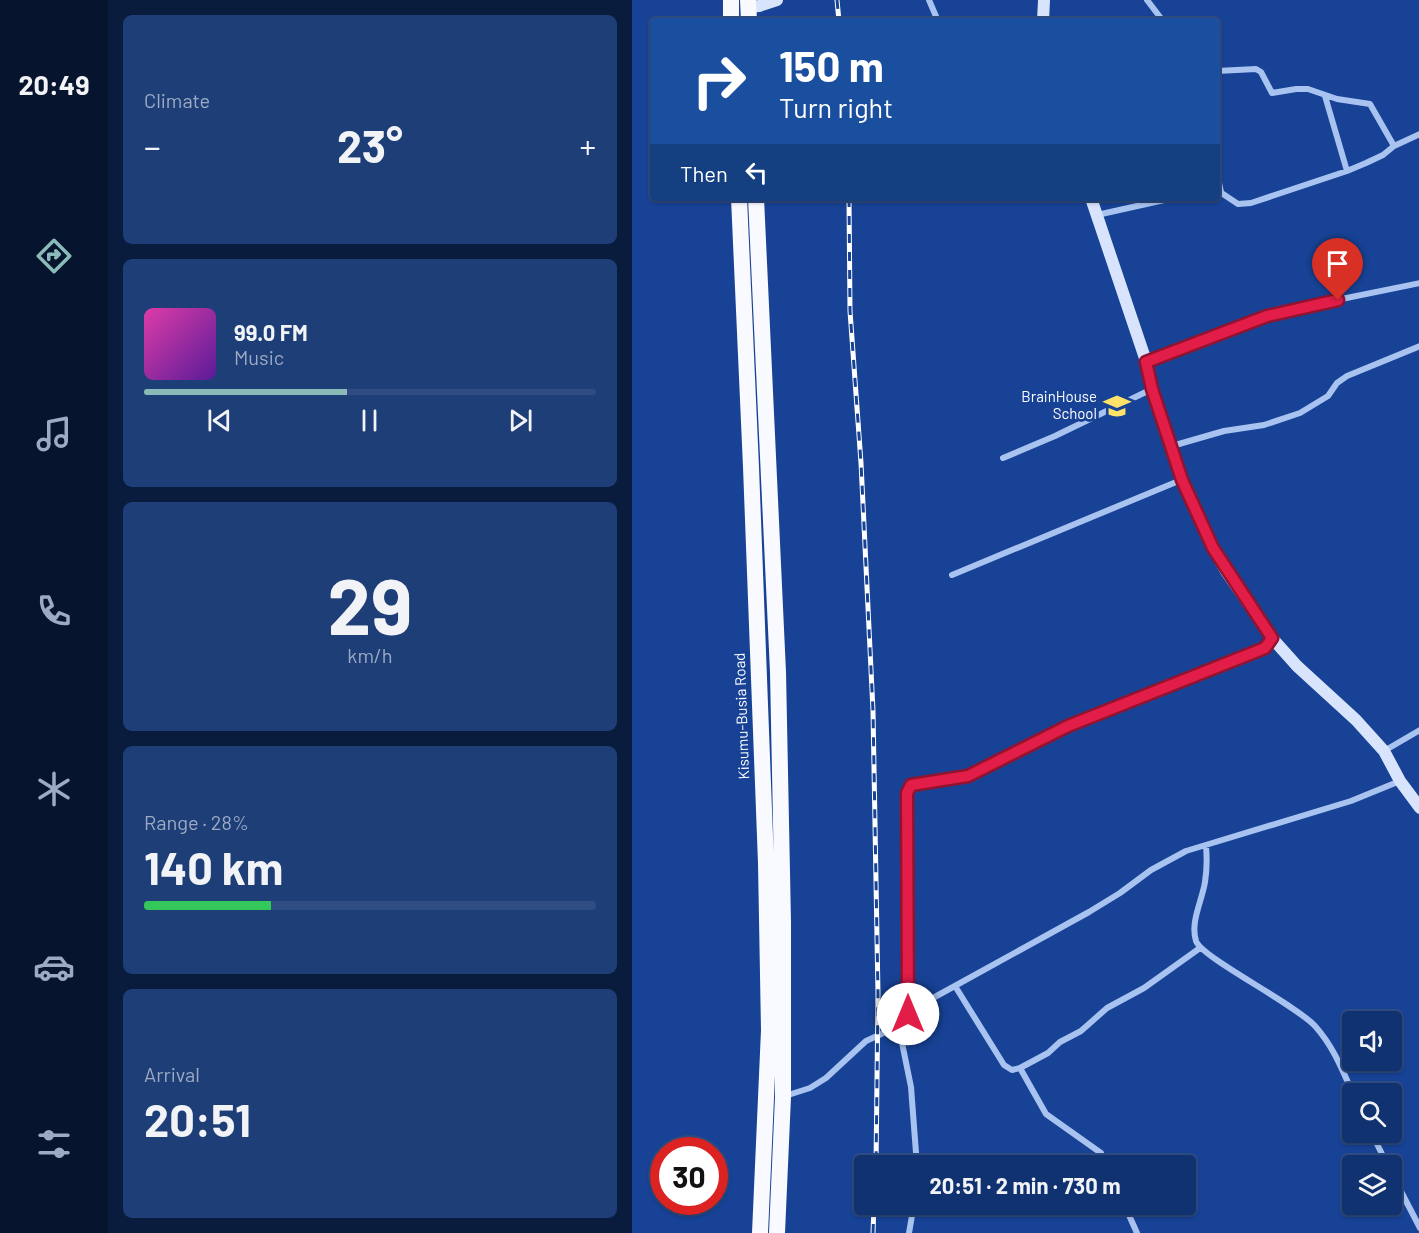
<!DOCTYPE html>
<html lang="en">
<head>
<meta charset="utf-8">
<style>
	:root { --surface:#113270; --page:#1e3e78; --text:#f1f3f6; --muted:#9caac3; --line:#304d83; --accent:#8bbbb9 }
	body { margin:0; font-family:Barlow,sans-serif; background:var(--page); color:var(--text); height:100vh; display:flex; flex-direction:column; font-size:22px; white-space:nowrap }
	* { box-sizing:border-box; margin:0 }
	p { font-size:20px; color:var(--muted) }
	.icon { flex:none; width:33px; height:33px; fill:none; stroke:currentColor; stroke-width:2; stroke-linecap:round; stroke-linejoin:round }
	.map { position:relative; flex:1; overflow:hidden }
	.side { display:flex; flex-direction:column; gap:15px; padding:15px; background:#091c3e; width:524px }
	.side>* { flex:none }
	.hud { position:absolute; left:18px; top:18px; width:570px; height:183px; border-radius:6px; box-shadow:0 2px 4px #0004,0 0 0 2px var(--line); background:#1a4fa0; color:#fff; overflow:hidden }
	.buttons { position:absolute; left:710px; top:1011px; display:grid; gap:12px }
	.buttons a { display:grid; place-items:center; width:60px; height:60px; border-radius:6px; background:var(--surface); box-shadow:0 2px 4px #0004,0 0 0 2px var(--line); font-size:30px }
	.speed { position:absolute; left:18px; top:1137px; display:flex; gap:12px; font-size:30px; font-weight:700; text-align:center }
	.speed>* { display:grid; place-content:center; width:78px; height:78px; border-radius:50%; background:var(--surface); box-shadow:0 2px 4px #0004,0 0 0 2px var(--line); line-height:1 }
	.speed .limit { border:9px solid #d22; background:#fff; color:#111 }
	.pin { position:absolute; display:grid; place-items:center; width:51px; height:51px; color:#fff; margin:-62px -26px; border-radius:50% 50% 50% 0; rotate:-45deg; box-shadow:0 0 6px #0007 }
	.pin .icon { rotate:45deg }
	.me { position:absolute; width:66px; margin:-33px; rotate:0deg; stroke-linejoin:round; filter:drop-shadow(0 0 4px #0008) }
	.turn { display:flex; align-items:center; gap:21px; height:126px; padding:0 30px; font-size:27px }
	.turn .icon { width:78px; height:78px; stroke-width:2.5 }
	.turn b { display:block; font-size:42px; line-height:51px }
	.then { display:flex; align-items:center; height:57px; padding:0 30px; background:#0003; gap:12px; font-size:22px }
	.big { font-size:45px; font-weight:700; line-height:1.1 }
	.side .widget { flex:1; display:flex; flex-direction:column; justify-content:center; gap:9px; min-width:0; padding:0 21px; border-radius:9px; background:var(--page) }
	.side .dial { align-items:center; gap:0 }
	.dial b { font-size:78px; line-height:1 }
	.song { display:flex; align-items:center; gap:18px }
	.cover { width:72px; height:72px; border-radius:9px; background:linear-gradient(135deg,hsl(320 70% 55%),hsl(270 70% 35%)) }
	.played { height:6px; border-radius:3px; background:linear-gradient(90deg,var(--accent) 45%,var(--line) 45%) }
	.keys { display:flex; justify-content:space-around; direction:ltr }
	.heat { display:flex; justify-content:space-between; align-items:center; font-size:33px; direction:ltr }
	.charge { height:9px; border-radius:4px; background:linear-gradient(90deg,#34c759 28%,var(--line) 0) }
	.trip { position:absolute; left:222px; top:1155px; width:342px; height:60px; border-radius:6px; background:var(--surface); box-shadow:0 2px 4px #0004,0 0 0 2px var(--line); font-weight:700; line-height:60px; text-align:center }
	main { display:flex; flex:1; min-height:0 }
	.menu { display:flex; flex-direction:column; width:108px; justify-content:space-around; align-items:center; background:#07142d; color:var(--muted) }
	.menu .icon { width:42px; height:42px }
	.menu .on { color:var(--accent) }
	.menu b { font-size:27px; color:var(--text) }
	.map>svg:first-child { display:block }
</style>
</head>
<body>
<main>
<nav class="menu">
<b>20:49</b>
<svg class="icon on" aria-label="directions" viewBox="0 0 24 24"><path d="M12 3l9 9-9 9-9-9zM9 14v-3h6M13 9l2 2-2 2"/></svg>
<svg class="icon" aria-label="music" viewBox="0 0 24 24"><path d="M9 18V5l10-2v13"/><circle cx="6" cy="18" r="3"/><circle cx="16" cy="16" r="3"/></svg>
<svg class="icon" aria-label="phone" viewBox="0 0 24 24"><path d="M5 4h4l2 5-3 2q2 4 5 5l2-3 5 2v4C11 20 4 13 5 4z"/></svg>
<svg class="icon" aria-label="climate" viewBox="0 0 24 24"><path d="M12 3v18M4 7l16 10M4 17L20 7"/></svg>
<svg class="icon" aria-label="car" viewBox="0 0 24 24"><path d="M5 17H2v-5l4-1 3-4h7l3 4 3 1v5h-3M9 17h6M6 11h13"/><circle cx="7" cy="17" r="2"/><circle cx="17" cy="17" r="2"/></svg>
<svg class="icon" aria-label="filters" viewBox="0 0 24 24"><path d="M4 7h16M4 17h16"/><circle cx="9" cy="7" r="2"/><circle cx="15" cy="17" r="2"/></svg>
</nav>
<section class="side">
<div class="widget"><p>Climate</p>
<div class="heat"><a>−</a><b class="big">23°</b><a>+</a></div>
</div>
<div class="widget">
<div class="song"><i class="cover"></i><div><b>99.0 FM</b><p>Music</p></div></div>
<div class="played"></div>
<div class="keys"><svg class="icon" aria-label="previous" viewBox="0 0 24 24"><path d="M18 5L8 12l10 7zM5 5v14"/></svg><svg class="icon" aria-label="pause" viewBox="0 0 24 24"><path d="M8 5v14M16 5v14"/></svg><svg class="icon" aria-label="next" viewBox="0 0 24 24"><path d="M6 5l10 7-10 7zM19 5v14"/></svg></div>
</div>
<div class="widget dial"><b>29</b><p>km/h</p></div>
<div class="widget"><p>Range · 28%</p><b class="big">140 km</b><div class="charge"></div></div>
<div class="widget"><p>Arrival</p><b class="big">20:51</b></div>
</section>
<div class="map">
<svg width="788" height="1233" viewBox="0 0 788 1233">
	<rect width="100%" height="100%" fill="#174295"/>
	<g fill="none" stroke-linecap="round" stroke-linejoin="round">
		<path stroke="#a9c3f1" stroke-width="6" d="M297,0l9,21
			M515,0l16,21
			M585,71l39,-2 5,3 11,21 24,-4h12l29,10 33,5 24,42
			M693,96l22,75
			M585,174l4,18
			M585,190l21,14 13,-1 96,-32 19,-8 17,-8 11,-9 26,-12
			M465,215l76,-17
			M514,361l121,-45 50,-12 103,-21
			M540,446l52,-15 40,-6 36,-12 28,-17 9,-13 10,-7 73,-30
			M371,458l52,-22 97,-47
			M320,575l229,-95
			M752,751l36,-21
			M574,846c1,12 1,24 -1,36 -3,19 -15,40 -9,59 6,17 99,63 119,85 18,20 27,43 38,68
			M323,986l49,79 8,5 8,-2 28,-15 12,-11 21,-11 26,-23 37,-20 56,-40
			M276,1015l-1,-222 4,-8 57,-9 100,-50 197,-78 7,-10
			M266,1023l13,64 6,79
			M388,1068l26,46 55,39 6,13
			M153,1096l25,-8 16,-10 40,-37 24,-11 18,-15 25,-17 156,-86 31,-19 31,-23 35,-19 165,-50 49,-20
			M739,1132l17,34
			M759,1172l29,56
			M492,1204l13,29
			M277,1233l5,-29"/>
		<path stroke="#d7e4fb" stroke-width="12" d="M116,7l11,-1 18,-6
			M411,21l1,-21
			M459,198l55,163 6,28 30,91 31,68 13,23 46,67 25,28 59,54 28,31 16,30 20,27"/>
		<path stroke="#f9faff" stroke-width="16" d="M99,0v21
			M116,0l1,21
			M107,198l12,269 15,396 3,167 -9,203
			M124,198l22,474 5,250v175l-6,136"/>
		<defs>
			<path id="rail" d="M205,0l2,21
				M217,198l1,113 11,152 12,248 5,283 -2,172
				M241,1233l1,-29"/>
		</defs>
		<use href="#rail" stroke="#fff" stroke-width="5"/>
		<use href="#rail" stroke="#174295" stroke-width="3" stroke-dasharray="9" stroke-linecap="butt"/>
	</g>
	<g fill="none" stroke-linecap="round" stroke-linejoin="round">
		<defs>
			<path id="route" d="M276,1014l-1,-221 4,-8 57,-9 100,-50 197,-78 7,-10 -59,-90 -31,-68 -30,-91 -6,-27 121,-46 71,-16"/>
		</defs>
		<use href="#route" stroke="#92132f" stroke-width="15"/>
		<use href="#route" stroke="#e11d48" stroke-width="10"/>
	</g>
	<defs>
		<symbol id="school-bare" viewBox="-9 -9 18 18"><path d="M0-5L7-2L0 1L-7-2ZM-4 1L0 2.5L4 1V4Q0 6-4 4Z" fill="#ffe269" stroke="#174295" stroke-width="2.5" paint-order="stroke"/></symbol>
	</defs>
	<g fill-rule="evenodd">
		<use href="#school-bare" x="466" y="387" width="38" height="38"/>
	</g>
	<g text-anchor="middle" stroke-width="6" stroke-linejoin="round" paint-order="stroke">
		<g font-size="15" fill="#fff" stroke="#174295" text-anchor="end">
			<text x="465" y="402">BrainHouse<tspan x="465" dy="17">School</tspan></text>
		</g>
		<g font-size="15" fill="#fff" stroke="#174295">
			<text transform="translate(110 716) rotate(-92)" y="5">Kisumu-Busia Road</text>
		</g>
	</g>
</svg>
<div class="buttons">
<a><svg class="icon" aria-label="sound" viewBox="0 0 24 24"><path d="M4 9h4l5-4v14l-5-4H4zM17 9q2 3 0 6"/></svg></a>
<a><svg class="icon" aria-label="search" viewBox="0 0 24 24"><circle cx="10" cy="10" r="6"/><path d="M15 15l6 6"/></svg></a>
<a><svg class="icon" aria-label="layers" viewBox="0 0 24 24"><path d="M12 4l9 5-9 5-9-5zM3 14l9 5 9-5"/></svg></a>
</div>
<div class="speed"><div class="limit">30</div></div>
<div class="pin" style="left:706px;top:300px;background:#d93025"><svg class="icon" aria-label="arrive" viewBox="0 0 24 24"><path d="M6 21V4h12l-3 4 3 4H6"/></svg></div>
<svg class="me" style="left:276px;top:1014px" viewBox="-20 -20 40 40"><circle r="19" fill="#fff"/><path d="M0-13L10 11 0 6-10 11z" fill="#e11d48"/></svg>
<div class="trip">20:51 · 2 min · 730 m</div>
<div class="hud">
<div class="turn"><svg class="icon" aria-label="right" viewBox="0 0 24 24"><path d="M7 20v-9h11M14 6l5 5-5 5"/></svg><div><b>150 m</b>Turn right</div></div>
<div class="then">Then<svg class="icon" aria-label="left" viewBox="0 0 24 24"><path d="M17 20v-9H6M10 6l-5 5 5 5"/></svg></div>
</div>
</div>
</main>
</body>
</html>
